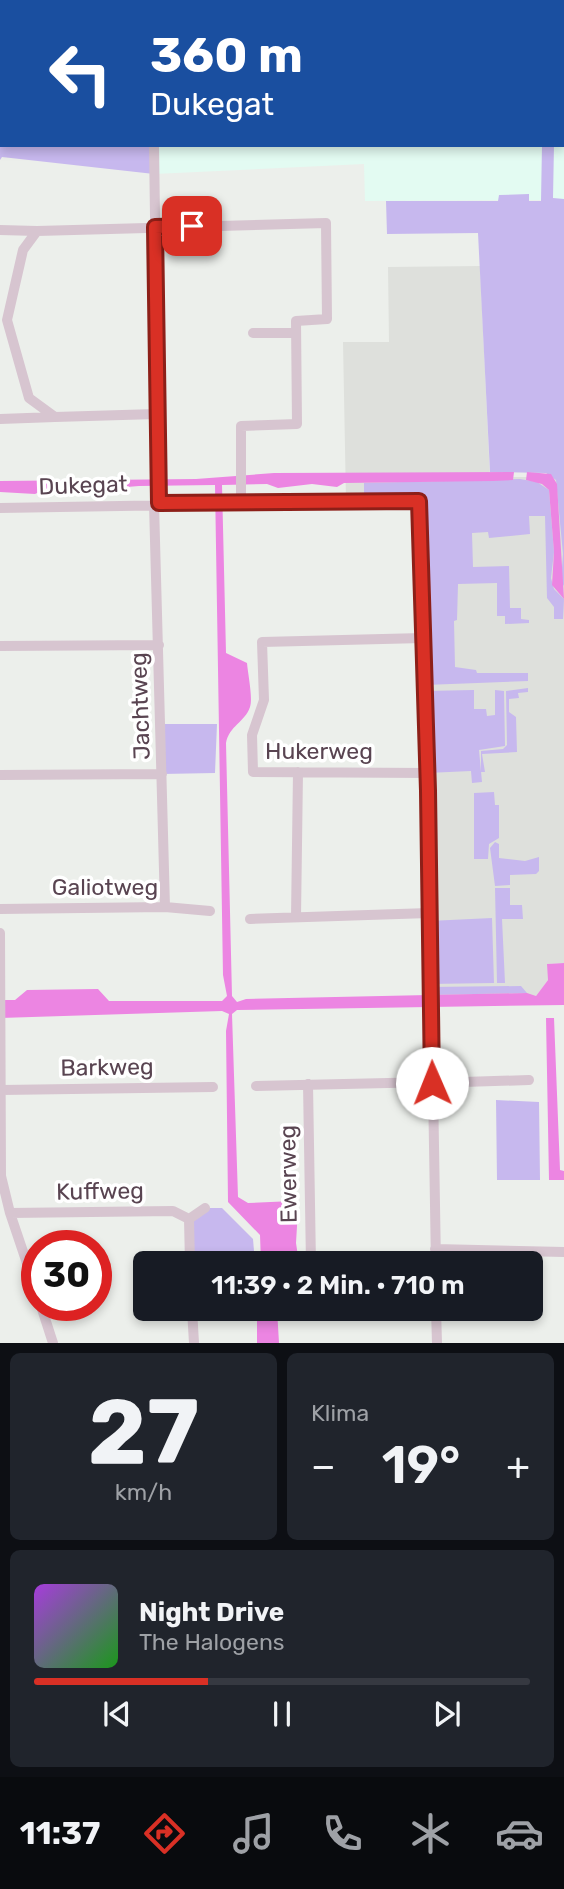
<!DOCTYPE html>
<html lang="de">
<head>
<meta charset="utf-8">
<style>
	:root { --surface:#171b24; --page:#20242c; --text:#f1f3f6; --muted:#9ea1a6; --line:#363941; --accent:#d93025 }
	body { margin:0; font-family:Rubik,sans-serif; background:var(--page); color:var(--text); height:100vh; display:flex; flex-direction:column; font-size:26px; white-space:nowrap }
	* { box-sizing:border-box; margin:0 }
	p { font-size:23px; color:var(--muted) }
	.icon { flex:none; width:38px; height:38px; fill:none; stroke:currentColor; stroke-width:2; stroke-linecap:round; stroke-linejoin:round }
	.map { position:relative; height:1343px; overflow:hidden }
	.side { display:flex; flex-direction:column; gap:10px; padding:10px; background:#0d0f14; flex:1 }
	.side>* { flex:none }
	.banner { position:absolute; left:0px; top:0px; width:565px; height:147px; box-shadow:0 4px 10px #0003; background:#1a4fa0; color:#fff; overflow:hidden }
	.speed { position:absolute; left:21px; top:1230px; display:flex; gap:14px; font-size:35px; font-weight:700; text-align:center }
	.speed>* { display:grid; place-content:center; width:91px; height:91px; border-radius:50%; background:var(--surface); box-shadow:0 4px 10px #0003; line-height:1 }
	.speed .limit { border:10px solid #d22; background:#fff; color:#111 }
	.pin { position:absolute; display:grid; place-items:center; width:60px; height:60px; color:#fff; margin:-30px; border-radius:14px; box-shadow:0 4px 10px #0006 }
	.me { position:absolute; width:77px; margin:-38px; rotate:359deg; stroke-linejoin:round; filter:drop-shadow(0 0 5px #0008) }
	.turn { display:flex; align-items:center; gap:24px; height:147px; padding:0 35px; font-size:32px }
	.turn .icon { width:91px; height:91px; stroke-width:2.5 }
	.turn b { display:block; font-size:49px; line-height:60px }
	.big { font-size:52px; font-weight:600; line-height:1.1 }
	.side .card { flex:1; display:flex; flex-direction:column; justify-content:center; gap:10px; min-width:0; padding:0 24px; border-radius:10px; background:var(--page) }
	.side .dial { align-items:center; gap:0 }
	.dial b { font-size:91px; line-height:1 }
	.song { display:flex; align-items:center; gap:21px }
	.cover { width:84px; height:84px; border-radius:10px; background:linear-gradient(135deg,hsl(280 70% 55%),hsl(120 70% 35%)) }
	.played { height:7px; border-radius:4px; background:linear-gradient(90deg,var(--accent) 35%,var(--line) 35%) }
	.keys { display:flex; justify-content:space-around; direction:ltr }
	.heat { display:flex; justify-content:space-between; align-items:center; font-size:38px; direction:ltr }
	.side .tiles { flex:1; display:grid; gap:10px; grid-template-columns:1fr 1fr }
	.card:last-child { grid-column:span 2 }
	.trip { position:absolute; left:133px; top:1251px; width:410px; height:70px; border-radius:10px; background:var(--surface); box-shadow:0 4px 10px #0003; font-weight:600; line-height:70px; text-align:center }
	.tab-bar { display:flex; height:112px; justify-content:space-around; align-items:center; background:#090b0e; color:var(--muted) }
	.tab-bar .icon { width:49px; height:49px }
	.tab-bar .active { color:var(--accent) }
	.tab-bar b { font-size:32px; color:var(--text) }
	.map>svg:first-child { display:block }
</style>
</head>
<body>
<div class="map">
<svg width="564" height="1343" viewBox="0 0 564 1343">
	<rect width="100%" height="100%" fill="#ecefeb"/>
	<path fill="#e3fbf2" d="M61,0h503v200l-199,1 -1,-37 -210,10v-29h410v-143z"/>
	<path fill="#dee0dc" d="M480,266l10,211h47l27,-3v489l-16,1v16l-12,16 -106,-1 -11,-493 -73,-1 -3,-159h46l-1,-75z"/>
	<path fill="#c7b8ee" d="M0,0h61l-59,2v143h152v29l-152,-17 -2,3z
		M542,145h12l-1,53 11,1v387l-3,-5 2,-27 -7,-74 -10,-7 -56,-1 -12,-239 -91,1 -1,-33h112l1,-6 30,-1v7h12z
		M520,479l17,3 12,8 5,62 -3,26 3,11 10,10 -1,20h-9v-12l-7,-9 -2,-82h-16l1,18 -41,4 -1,-6 -16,1 1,34 36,-1 1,42h11v11l8,1v3l-24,1v-8h-8v-33l-39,1 -1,36 -3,1 1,46 21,3 1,3h51v8l-103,4 -6,-183h-55v-19z
		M528,688v4l-10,1 1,5 -10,1v13l7,5 1,35 -35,2 3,18h-4v-21l22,-2 4,-4 -1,-54z
		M474,690v19h12l1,7 8,-1v-25l9,1 1,55 -26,4 3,32 -10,1 -1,-12 -44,2 -2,-82z
		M162,724h55l-2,49 -53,1z
		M494,792l1,13h4v33l-10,6 -1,15h-14v-66z
		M495,842l4,2v14l26,3 14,-4v14l-3,3 -26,1v10l-15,1 -5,-38z
		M495,888h15v17h12l1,14h-21l3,64h-8z
		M492,918l2,65 -65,1v-63z
		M521,986l6,7 -97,2v-8z
		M496,1100l43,2 1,78h-43z
		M205,1208h17l31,31 2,24h-65l-1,-44z"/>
	<path fill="#ec85e2" d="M514,472l-1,8 -20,1 -149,2 -7,4 -25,-3 -34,4 -11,-4 -45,1 4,168 21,10c1,12 6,35 3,44 -5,15 -21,19 -24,36l6,253 5,6 9,-3 281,-6 9,3 12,-16 -1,-16 17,-1v42l-327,5 -5,4 6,183 10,6 45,-2 5,8 -2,34 3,20h-38l-1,-28 -32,-33 -2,-171 3,-17 -7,-3 -222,7v-18h15l12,-10 71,-1 11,12h113l5,-5 -4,-21 -8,-490 -76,1 -73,6 -18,-4 -13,6 -35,-2v-11l196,-2 78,-6z
		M527,472l24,2 6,10 7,115 -12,-14 2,-33 -5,-62 -7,-6 -16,-4z
		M546,1018h8l6,152 4,1v9h-15z
		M257,1309h20l2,34h-22z"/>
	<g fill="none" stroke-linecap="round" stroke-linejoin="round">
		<path stroke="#d7c5d0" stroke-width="10" d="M184,2l1,-2
			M552,2v-2
			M154,145l5,358
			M0,230l37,1
			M253,333h43
			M156,414l-101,3 -26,-19 -22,-78 16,-70 14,-19 289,-8 1,96 -31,2 1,103 -56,2v76
			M0,419l55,-2
			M154,504l11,403
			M0,508l419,-7 9,290 8,473
			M423,638l-161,4 2,58 -12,35 1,37 174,1
			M0,646l159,-1
			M0,775l162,-1
			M0,909l165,-2 45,4
			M296,917l2,-145
			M250,919l179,-6
			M0,933l1,243 9,37 27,80
			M432,1083l97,-3
			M308,1084l3,180
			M256,1086l176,-4
			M2,1090l211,-3
			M10,1213l163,-2 16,8
			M435,1249l129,3
			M190,1264l-1,-45 16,-11
			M41,1306l12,37
			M192,1309l2,34
			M436,1309l1,34"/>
	</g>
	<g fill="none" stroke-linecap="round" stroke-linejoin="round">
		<defs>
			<path id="route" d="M192,226l-37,1 4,276 260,-2 9,290 4,292"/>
		</defs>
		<use href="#route" stroke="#8d1f18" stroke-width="18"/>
		<use href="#route" stroke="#d93025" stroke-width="12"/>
	</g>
	<g text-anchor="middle" stroke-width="7" stroke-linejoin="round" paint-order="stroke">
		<g font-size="23" fill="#594451" stroke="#fff">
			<text transform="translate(83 485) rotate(-2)" y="8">Dukegat</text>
			<text transform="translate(140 706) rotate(-92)" y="8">Jachtweg</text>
			<text x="319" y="759">Hukerweg</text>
			<text x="105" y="895">Galiotweg</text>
			<text transform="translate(107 1067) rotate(-1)" y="8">Barkweg</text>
			<text transform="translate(288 1174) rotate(-91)" y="8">Ewerweg</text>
			<text transform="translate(100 1191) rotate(-1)" y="8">Kuffweg</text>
		</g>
	</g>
</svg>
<div class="speed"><div class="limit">30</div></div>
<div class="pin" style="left:192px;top:226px;background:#d93025"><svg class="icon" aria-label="arrive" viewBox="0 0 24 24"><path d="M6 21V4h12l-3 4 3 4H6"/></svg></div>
<svg class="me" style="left:432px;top:1083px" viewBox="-20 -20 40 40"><circle r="19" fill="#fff"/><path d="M0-13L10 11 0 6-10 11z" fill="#d93025"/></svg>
<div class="trip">11:39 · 2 Min. · 710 m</div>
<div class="banner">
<div class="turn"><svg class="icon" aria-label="left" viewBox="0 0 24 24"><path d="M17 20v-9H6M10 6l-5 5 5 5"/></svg><div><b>360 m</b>Dukegat</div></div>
</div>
</div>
<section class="side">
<div class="tiles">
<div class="card dial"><b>27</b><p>km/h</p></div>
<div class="card"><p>Klima</p>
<div class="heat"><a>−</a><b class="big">19°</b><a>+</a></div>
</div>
<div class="card">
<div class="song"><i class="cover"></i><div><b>Night Drive</b><p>The Halogens</p></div></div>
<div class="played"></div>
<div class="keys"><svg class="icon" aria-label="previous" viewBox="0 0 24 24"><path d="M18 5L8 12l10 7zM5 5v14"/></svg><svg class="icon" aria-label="pause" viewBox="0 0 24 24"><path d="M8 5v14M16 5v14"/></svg><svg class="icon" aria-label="next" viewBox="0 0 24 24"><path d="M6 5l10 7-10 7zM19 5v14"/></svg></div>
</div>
</div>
</section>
<nav class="tab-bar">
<b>11:37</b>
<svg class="icon active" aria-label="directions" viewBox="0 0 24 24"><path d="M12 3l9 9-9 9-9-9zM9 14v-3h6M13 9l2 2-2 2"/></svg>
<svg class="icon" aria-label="music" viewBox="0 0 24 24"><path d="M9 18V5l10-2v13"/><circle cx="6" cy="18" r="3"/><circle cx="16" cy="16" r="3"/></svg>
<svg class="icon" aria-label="phone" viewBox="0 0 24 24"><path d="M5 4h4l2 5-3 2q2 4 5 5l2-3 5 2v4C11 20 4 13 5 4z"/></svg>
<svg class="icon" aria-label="climate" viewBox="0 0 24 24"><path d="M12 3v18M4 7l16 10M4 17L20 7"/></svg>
<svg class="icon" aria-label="car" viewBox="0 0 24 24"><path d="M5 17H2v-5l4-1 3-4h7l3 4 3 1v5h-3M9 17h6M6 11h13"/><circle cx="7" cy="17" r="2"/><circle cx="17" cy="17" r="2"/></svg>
</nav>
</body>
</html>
